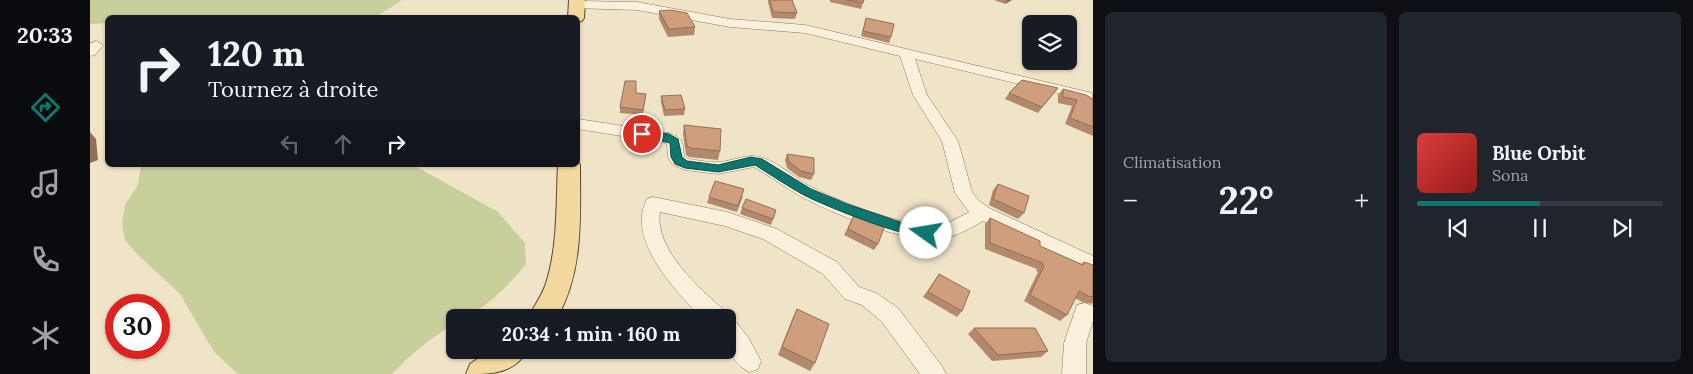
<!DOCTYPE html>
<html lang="fr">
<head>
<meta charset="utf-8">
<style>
	:root { --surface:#171b24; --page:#20242c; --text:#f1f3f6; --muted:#9ea1a6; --line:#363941; --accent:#0f766e }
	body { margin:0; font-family:Lora,serif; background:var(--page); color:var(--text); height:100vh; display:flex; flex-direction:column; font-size:19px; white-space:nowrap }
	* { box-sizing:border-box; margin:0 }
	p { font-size:16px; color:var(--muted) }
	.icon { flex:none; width:28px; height:28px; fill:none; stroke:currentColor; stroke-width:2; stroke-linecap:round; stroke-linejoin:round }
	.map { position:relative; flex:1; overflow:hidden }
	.side { display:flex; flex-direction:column; gap:12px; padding:12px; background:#0d0f14; width:600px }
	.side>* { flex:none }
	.top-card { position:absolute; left:15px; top:15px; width:475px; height:152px; border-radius:8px; box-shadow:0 1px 4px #0004; background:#171b24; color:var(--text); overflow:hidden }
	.controls { position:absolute; left:932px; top:15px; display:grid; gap:10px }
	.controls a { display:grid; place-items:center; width:55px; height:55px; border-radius:8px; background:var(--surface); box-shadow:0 1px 4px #0004; font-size:25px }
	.speed { position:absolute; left:15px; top:294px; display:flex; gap:10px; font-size:25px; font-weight:700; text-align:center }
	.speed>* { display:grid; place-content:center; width:65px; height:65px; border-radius:50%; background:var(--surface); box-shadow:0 1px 4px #0004; line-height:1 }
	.speed .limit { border:8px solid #d22; background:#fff; color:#111 }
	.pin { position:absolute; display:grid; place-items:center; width:42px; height:42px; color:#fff; margin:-21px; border:2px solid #fff; border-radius:50%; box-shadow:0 1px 5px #0007 }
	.me { position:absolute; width:55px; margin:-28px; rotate:283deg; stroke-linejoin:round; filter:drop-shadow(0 0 4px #0008) }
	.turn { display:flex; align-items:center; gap:18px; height:105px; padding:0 20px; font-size:22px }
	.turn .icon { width:65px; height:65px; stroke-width:2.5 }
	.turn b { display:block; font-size:35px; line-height:42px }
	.lanes { display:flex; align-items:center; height:48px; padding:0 20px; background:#0003; justify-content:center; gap:25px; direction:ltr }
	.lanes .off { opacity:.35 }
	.big { font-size:38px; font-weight:800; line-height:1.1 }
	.side .card { flex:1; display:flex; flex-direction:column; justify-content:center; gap:8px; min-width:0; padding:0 18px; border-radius:8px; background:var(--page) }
	.song { display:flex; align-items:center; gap:15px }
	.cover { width:60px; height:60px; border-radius:8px; background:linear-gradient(135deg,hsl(0 70% 55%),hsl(0 70% 35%)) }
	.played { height:5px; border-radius:2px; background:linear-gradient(90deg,var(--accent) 50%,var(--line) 50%) }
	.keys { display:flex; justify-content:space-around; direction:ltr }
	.heat { display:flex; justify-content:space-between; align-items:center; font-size:28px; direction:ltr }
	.side .tiles { flex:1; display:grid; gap:12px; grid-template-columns:repeat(2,1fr) }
	.trip { position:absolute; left:356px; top:309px; width:290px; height:50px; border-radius:8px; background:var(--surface); box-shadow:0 1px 4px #0004; font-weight:800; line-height:50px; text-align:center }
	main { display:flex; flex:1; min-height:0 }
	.dock { display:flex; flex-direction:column; width:90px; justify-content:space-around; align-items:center; background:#090b0e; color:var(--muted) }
	.dock .icon { width:35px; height:35px }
	.dock .current { color:var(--accent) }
	.dock b { font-size:22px; color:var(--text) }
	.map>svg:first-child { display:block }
</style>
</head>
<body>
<main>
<nav class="dock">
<b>20:33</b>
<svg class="icon current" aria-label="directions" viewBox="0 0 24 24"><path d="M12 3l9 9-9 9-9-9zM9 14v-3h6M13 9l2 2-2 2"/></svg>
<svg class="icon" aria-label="music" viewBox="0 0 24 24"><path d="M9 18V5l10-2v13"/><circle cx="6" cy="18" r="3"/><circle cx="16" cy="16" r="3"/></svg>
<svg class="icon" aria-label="phone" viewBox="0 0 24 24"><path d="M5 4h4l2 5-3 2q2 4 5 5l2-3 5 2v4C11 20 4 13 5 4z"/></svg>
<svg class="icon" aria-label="climate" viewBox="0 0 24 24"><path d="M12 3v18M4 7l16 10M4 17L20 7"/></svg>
</nav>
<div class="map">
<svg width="1003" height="374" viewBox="0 0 1003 374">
	<rect width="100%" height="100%" fill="#f0e4c8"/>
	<path fill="#c9cf9b" d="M0,0h312l-26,17 -268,1 -1,5 -17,1z
		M51,165h272l85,47 27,31 1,21c-14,18 -48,54 -71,54v6c-24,13 -44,30 -63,50h-154l-24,-22 -34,-58 -44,-41 -11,-13 -3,-17 3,-18 13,-20z"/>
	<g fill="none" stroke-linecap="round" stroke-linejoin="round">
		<defs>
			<path id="minor" d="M487,1l60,1 93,17 75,6 287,68 1,13 -11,-7 -167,-40 12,36 31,46 14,51 6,8 11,8 104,48v17l-110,-52c-12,7 -24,14 -38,17 -35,8 -114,-25 -145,-42 -16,-9 -30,-20 -46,-29l-36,7 -33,-4 -12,-5 -3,-4 -2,-4 -1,-13 -2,-1 -87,-14v-10l91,14c14,4 14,10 15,23l4,3c10,1 21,4 31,3 15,-1 29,-10 45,-4 15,6 28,17 42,26 28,16 107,48 139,40 8,-3 16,-8 24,-12l-14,-19 -13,-52 -29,-46 -13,-39 -95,-23 -75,-6 -93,-17 -64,-2 -2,-3z
				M6,41l7,4 -8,10 -5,1v-12z
				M563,197l74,15 50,17 60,33 22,25 17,6 22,15 44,58 4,8h-26l-38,-52 -20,-17 -17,-6 -22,-25 -60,-35 -38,-13 -65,-14c-6,37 40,77 65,99l3,7h-26c-26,-26 -77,-80 -55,-119z
				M995,303l8,3v15l-7,22v31h-24l2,-31 13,-38z
				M638,319l8,3 12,15 13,24 -3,8 -8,3c-22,-9 -25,-33 -22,-53z"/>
			<path id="major" d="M479,0h16l-1,18 -2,3 -4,1v-4h-10z
				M488,161l2,4c0,52 4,105 -23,153h-29c6,-12 14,-22 18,-35 12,-37 10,-79 12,-118h20z
				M400,350h37c-12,24 -35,24 -61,24l4,-10z"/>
		</defs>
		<use href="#minor" stroke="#8d765c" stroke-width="1"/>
		<use href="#major" stroke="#5b4430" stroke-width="2"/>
		<use href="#minor" fill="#faf1dc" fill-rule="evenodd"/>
		<use href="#major" fill="#f3d9a0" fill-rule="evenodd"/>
	</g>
	<path fill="#b2896c" d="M678,0h24l5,13 -2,6 -23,-1 -4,-16z
		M740,0h34l-3,9 -31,-7z
		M904,0h18l-7,4z
		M569,11l36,16 -1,8 -26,2 -9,-18z
		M776,18l25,19 -2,6 -28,-7z
		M968,88l-20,25 -33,-14 4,-6z
		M973,89l30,10v37l-28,-12 7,-18 -14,-3v-8z
		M546,93l10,1 -3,21 -23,-2v-6z
		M571,96l24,13 -1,6 -20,1 -3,-14z
		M594,125l36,26 -2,9 -29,-3 -3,-2 -3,-21z
		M697,154l27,20 -3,6 -12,-3 -12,-9 -2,-8z
		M908,184l26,29 -6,6 -29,-14 4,-15z
		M653,196l-6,16 -30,-9 2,-6z
		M652,208l34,2 -5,15 -31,-11z
		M764,215l24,29 -4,6 -30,-15z
		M900,218l50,28 41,18 3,-2 9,3v37l-1,2 -10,-2 -7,-4 -8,17 -7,6 -36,-20 14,-29 -2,-1 1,-2 -52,-20v-25z
		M849,274l23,37 -5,6 -34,-20z
		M707,309l18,54 -5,8 -32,-16 15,-38z
		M884,328l74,23 -7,6 -49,4 -24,-27z"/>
	<path fill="#916f58" d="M917,0h5l-7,4z
		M0,132l6,7 2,21 -8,3z"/>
	<path fill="#cf9f7d" stroke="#916f58" d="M680,0h22l5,13 -24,-1z
		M757,0h17l-1,3z
		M581,10l16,3 8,14 -26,2 -10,-18z
		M776,18l28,6 -3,13 -28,-6z
		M932,80l36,8 -16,19 -33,-14z
		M535,81h11v12l10,1 -3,16 -23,-3z
		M973,89l23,6 7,4v28l-23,-9 7,-18 -14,-3z
		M591,95l4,14 -20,1 -4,-14z
		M594,125l37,4 -1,22 -30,-3 -3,-2z
		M697,154l27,4v16l-13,-3 -12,-9z
		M625,181l29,8 -6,17 -29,-9z
		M908,184l31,12 -5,17 -31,-14z
		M656,199l30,11 -3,9 -31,-11z
		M764,215l31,10 -7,19 -30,-15z
		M900,218l50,23v5l43,19 1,-3 9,3v32l-5,-1 -9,-5 -12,24 -37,-20 14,-29 -2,-1 1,-2 -53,-20z
		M849,274l31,17 -8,20 -34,-19z
		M707,309l32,15 -14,39 -33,-16z
		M884,328h61l13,23 -50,4z"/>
	<path fill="#0f766e" stroke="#0a4d48" d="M552,130l27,4 9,5 4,18 5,4 31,4 33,-8 11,2 49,30 36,15 59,20 24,5 2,4 -2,3c-17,6 -110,-32 -128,-42 -16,-9 -31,-19 -47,-29l-37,7 -33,-4 -10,-4 -4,-7 -1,-14 -31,-7 -2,-2 2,-3z"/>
</svg>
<div class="controls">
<a><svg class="icon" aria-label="layers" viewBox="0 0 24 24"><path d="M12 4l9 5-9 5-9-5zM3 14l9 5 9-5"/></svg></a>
</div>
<div class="speed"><div class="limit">30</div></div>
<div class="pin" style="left:552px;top:134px;background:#d93025"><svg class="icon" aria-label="arrive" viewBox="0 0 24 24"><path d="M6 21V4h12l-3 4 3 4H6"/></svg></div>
<svg class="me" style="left:836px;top:233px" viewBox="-20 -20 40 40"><circle r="19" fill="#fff"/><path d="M0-13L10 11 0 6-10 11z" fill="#0f766e"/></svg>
<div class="trip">20:34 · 1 min · 160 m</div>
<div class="top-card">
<div class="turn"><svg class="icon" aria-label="right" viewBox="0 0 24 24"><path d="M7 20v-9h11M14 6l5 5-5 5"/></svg><div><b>120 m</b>Tournez à droite</div></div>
<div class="lanes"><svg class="icon off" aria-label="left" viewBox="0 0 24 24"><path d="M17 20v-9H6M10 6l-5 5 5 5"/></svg><svg class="icon off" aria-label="ahead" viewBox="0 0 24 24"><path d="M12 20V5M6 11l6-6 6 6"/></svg><svg class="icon" aria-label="right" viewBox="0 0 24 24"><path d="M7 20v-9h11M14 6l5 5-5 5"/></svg></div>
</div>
</div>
<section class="side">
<div class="tiles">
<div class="card"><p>Climatisation</p>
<div class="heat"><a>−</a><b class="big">22°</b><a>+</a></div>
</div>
<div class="card">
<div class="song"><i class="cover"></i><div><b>Blue Orbit</b><p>Sona</p></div></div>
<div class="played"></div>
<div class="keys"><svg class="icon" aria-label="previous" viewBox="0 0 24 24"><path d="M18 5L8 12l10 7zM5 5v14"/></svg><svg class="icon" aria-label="pause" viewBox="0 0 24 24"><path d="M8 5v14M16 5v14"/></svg><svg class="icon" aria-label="next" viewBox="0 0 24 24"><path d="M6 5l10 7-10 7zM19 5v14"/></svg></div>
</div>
</div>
</section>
</main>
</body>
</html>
